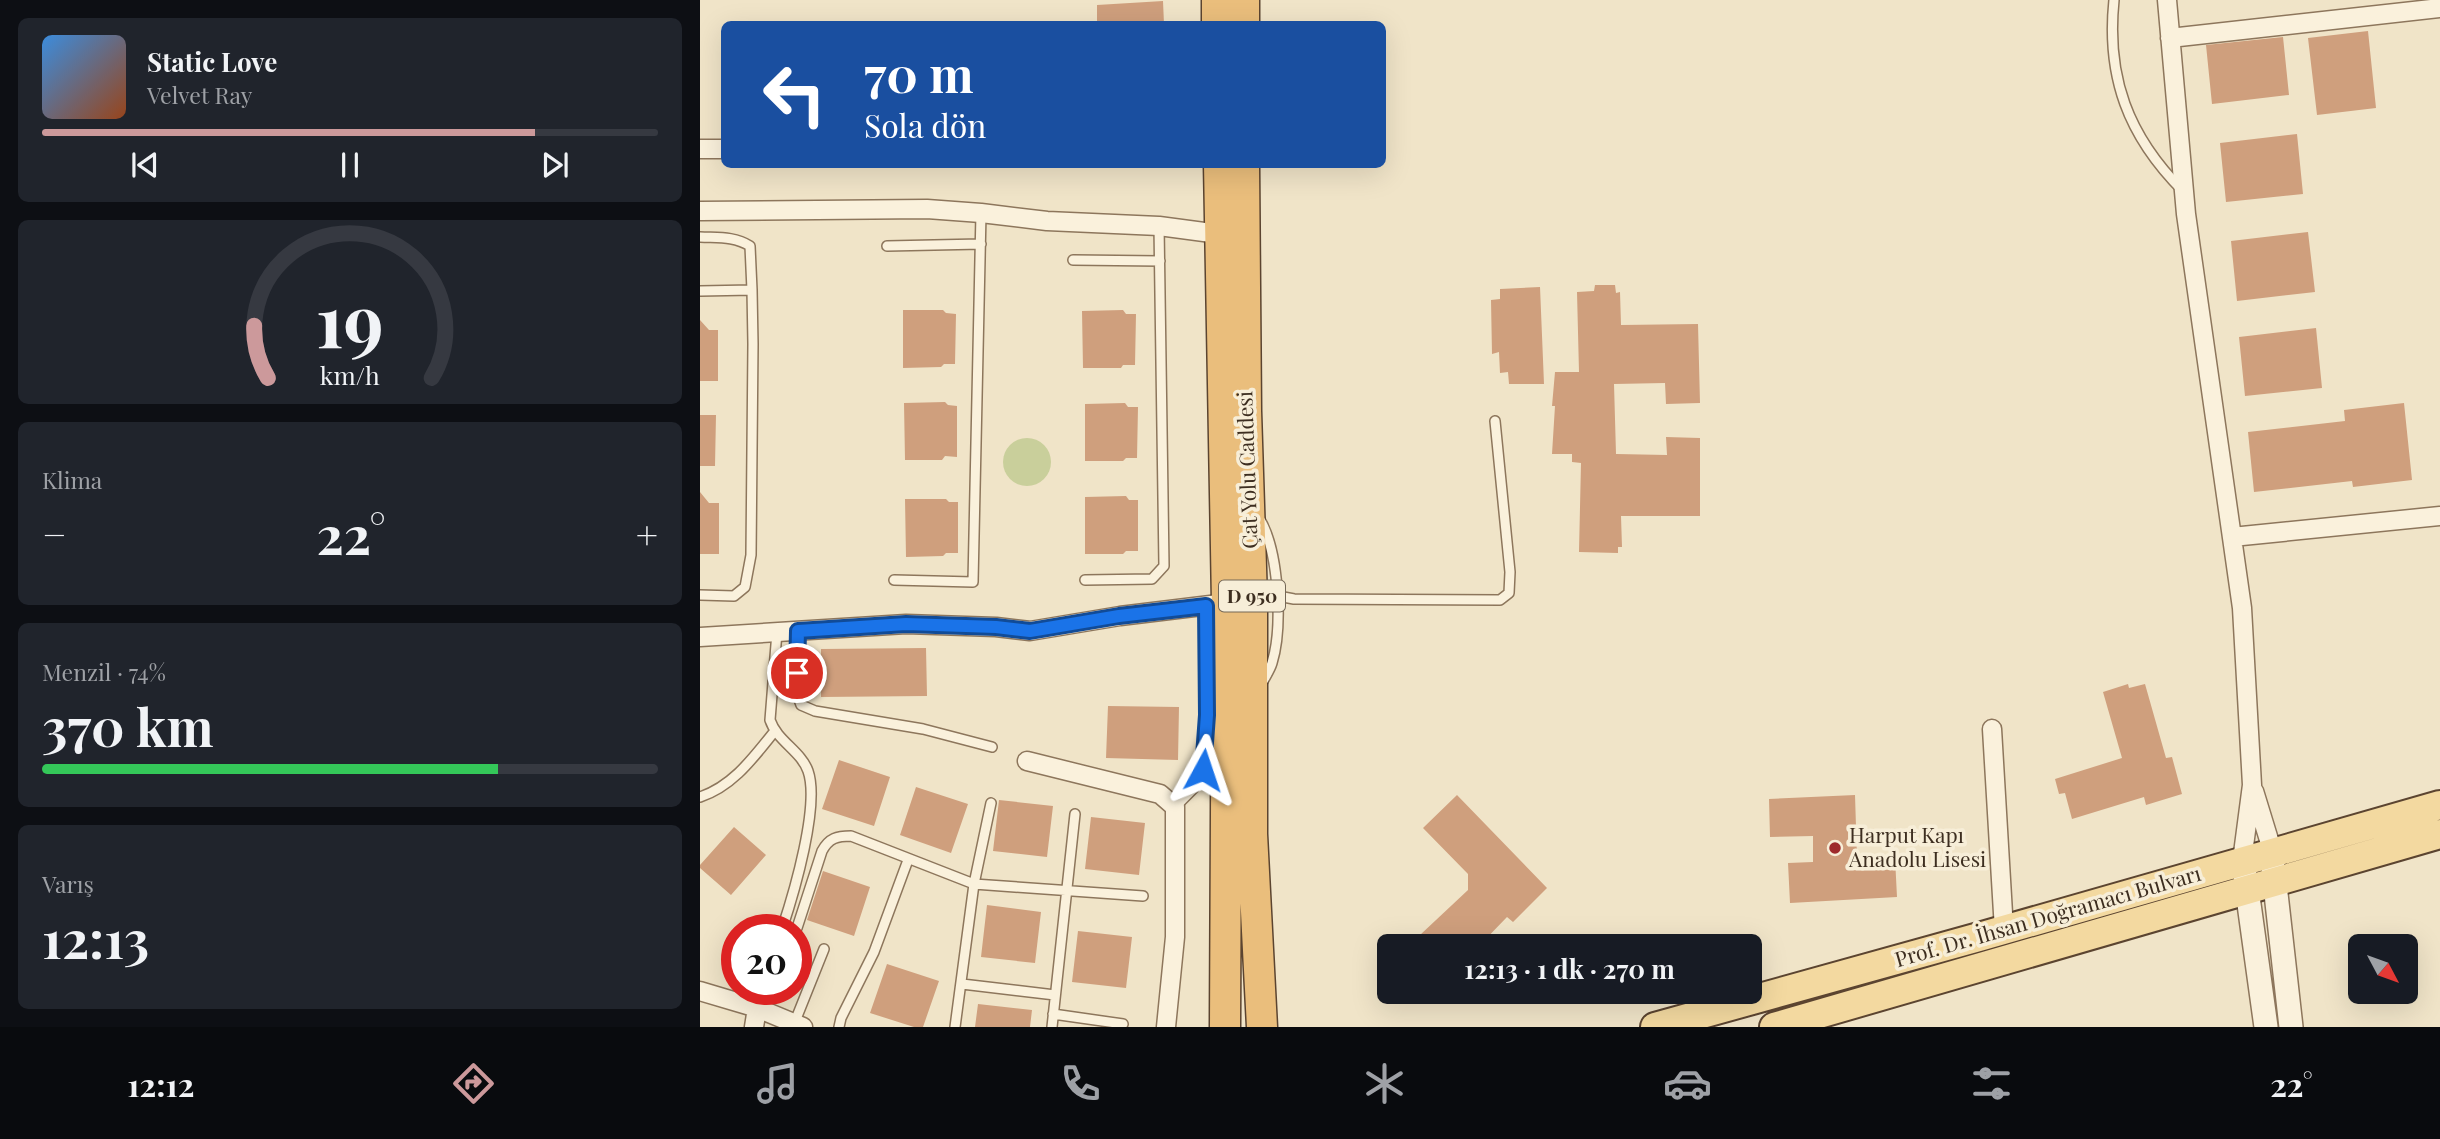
<!DOCTYPE html>
<html lang="tr">
<head>
<meta charset="utf-8">
<style>
	:root { --surface:#171b24; --page:#20242c; --text:#f1f3f6; --muted:#9ea1a6; --line:#363941; --accent:#cc999b }
	body { margin:0; font-family:"Playfair Display",serif; background:var(--page); color:var(--text); height:100vh; display:flex; flex-direction:column; font-size:26px; white-space:nowrap }
	* { box-sizing:border-box; margin:0 }
	p { font-size:23px; color:var(--muted) }
	.icon { flex:none; width:38px; height:38px; fill:none; stroke:currentColor; stroke-width:2; stroke-linecap:round; stroke-linejoin:round }
	.map { position:relative; flex:1; overflow:hidden }
	.panel { display:flex; flex-direction:column; gap:18px; padding:18px; background:#0d0f14; width:700px }
	.panel>* { flex:none }
	.guide { position:absolute; left:21px; top:21px; width:665px; height:147px; border-radius:10px; box-shadow:0 7px 28px #0002; background:#1a4fa0; color:#fff; overflow:hidden }
	.needle { width:46px; rotate:131deg }
	.fabs { position:absolute; left:1648px; top:934px; display:grid; gap:14px }
	.fabs a { display:grid; place-items:center; width:70px; height:70px; border-radius:10px; background:var(--surface); box-shadow:0 7px 28px #0002; font-size:35px }
	.speed { position:absolute; left:21px; top:914px; display:flex; gap:14px; font-size:35px; font-weight:700; text-align:center }
	.speed>* { display:grid; place-content:center; width:91px; height:91px; border-radius:50%; background:var(--surface); box-shadow:0 7px 28px #0002; line-height:1 }
	.speed .limit { border:10px solid #d22; background:#fff; color:#111 }
	.pin { position:absolute; display:grid; place-items:center; width:60px; height:60px; color:#fff; margin:-30px; border:4px solid #fff; border-radius:50%; box-shadow:0 2px 7px #0007 }
	.me { position:absolute; width:77px; margin:-38px; rotate:5deg; stroke-linejoin:round; filter:drop-shadow(0 0 5px #0008) }
	.turn { display:flex; align-items:center; gap:24px; height:147px; padding:0 28px; font-size:32px }
	.turn .icon { width:91px; height:91px; stroke-width:2.5 }
	.turn b { display:block; font-size:49px; line-height:60px }
	.big { font-size:52px; font-weight:700; line-height:1.1 }
	.panel .widget { flex:1; display:flex; flex-direction:column; justify-content:center; gap:10px; min-width:0; padding:0 24px; border-radius:10px; background:var(--page) }
	.panel .dial { align-items:center; gap:0 }
	.dial svg { height:182px; overflow:visible; fill:none; stroke:var(--line); stroke-width:7; stroke-linecap:round; text-anchor:middle }
	.dial text { fill:var(--text); stroke:none }
	.song { display:flex; align-items:center; gap:21px }
	.cover { width:84px; height:84px; border-radius:10px; background:linear-gradient(135deg,hsl(210 70% 55%),hsl(20 70% 35%)) }
	.played { height:7px; border-radius:4px; background:linear-gradient(90deg,var(--accent) 80%,var(--line) 80%) }
	.keys { display:flex; justify-content:space-around; direction:ltr }
	.heat { display:flex; justify-content:space-between; align-items:center; font-size:38px; direction:ltr }
	.charge { height:10px; border-radius:5px; background:linear-gradient(90deg,#34c759 74%,var(--line) 0) }
	.trip { position:absolute; left:677px; top:934px; width:385px; height:70px; border-radius:10px; background:var(--surface); box-shadow:0 7px 28px #0002; font-weight:700; line-height:70px; text-align:center }
	.menu { display:flex; height:112px; justify-content:space-around; align-items:center; background:#090b0e; color:var(--muted) }
	.menu .icon { width:49px; height:49px }
	.menu .current { color:var(--accent) }
	.menu b { font-size:32px; color:var(--text) }
	main { display:flex; flex:1; min-height:0 }
	.map>svg:first-child { display:block }
</style>
</head>
<body>
<main>
<section class="panel">
<div class="widget">
<div class="song"><i class="cover"></i><div><b>Static Love</b><p>Velvet Ray</p></div></div>
<div class="played"></div>
<div class="keys"><svg class="icon" aria-label="previous" viewBox="0 0 24 24"><path d="M18 5L8 12l10 7zM5 5v14"/></svg><svg class="icon" aria-label="pause" viewBox="0 0 24 24"><path d="M8 5v14M16 5v14"/></svg><svg class="icon" aria-label="next" viewBox="0 0 24 24"><path d="M6 5l10 7-10 7zM19 5v14"/></svg></div>
</div>
<div class="widget dial"><svg viewBox="0 0 100 80">
<path d="M14 69A42 42 0 1 1 86 69"/>
<path d="M14 69A42 42 0 0 1 8 46" stroke="#cc999b"/>
<text x="50" y="56" font-size="32" font-weight="700">19</text>
<text x="50" y="72" font-size="11">km/h</text>
</svg></div>
<div class="widget"><p>Klima</p>
<div class="heat"><a>−</a><b class="big">22°</b><a>+</a></div>
</div>
<div class="widget"><p>Menzil · 74%</p><b class="big">370 km</b><div class="charge"></div></div>
<div class="widget"><p>Varış</p><b class="big">12:13</b></div>
</section>
<div class="map">
<svg width="1740" height="1027" viewBox="0 0 1740 1027">
	<rect width="100%" height="100%" fill="#f0e4c8"/>
	<path fill="#c9cf9b" d="M303 462a24 24 0 1 1 48 0a24 24 0 1 1-48 0Z"/>
	<path fill="#cf9f7d" d="M463,1l1,23h-67v-19z
		M1668,31l8,77 -59,7 -9,-77z
		M1583,37l6,58 -77,9 -6,-59z
		M1597,134l6,60 -77,8 -6,-59z
		M1608,232l7,60 -78,9 -6,-60z
		M895,285h20l1,8 4,-1 1,33 77,-1 2,79 -34,1 -1,-21 -51,1 2,70 51,1 -1,-18 34,1v78h-79l1,31h-4v6l-39,-1 2,-89 -9,-1v-8h-20l3,-48h-3l3,-34h24l-2,-80 17,-1z
		M840,287l4,97h-35l-1,-12 -8,1 -1,-21 -7,2 -1,-54 9,-1v-10z
		M203,310h40l3,3 10,1 -1,50h-11l-3,3 -38,1z
		M423,310l3,4h10l-1,51h-12l-2,3h-38l-1,-57z
		M0,320l9,10h9v51h-18z
		M1616,328l6,60 -77,8 -6,-59z
		M245,402l3,3 9,1v51l-12,-1 -3,4h-37l-1,-57z
		M425,403l3,4h10l-1,51h-11l-3,3h-38v-57z
		M1704,403l8,77 -59,7 -1,-6 -98,11 -6,-60 97,-11 -1,-11z
		M0,415h16l-1,51h-15z
		M0,492l9,11h10v51h-19z
		M426,496l3,4h9v51h-12l-3,3h-38v-57z
		M205,499h41l3,3h9v51h-12l-3,3 -37,1z
		M226,648l1,48 -106,1v-48z
		M1428,684l1,4 16,-4 21,74 6,-1 10,37 -36,11 -2,-8 -72,22 -7,-26 -6,1 -4,-15 67,-21 -19,-66z
		M408,706l71,1 -1,53 -72,-2z
		M139,760l51,17 -16,49 -52,-17z
		M216,787l52,17 -17,49 -51,-18z
		M757,795l90,93 -34,34 -6,-5 -29,30h-46l-12,-12 48,-45v-16l-45,-46z
		M1155,795l2,64 38,-1 2,39 -107,6 -2,-40 25,-1v-26l-43,1 -1,-38z
		M299,800l54,6 -6,51 -54,-6z
		M391,817l54,6 -6,52 -54,-6z
		M34,827l32,28 -35,40 -31,-27v-3z
		M123,871l47,16 -16,49 -47,-16z
		M287,905l54,7 -6,51 -54,-6z
		M378,931l54,6 -6,51 -54,-6z
		M187,964l52,17 -16,46h-9l-44,-14z
		M278,1004l54,6 -2,17h-55z"/>
	<g fill="none" stroke-linecap="round" stroke-linejoin="round">
		<defs>
			<path id="service" d="M1414,0c-8,77 14,136 69,191
				M0,237c18,1 34,-1 50,9l2,44
				M187,246l94,-2
				M373,260l87,1
				M0,291l52,-1 1,54 -2,211 -6,32 -11,9 -34,-1
				M559,518c20,32 24,109 13,145 -2,7 -7,14 -10,20
				M194,580l79,2 8,-369
				M385,580l67,-1 12,-13 -5,-340
				M578,596l16,3 206,1 9,-7 1,-21 -15,-151
				M98,631l-1,63 4,11 14,6 108,18 69,18
				M77,632l-7,88c7,21 31,31 38,51 12,34 -14,122 -26,158
				M0,797c33,-11 53,-39 74,-65
				M291,803l-17,81 169,12
				M475,807l19,-19 9,-18 4,-36 -1,-128
				M97,928l25,-77c7,-13 15,-15 29,-15l123,48 -19,143
				M262,984l93,11
				M57,1008l6,-19
				M353,1014l70,10
				M94,1024l30,-75
				M139,1027l2,-9 33,-66 34,-92
				M352,1027l23,-213"/>
			<path id="minor" d="M1467,0l19,214 56,394 10,177 -10,76
				M1470,38l270,-30
				M0,149h24
				M0,211l227,-2 54,4 66,8 112,5 60,8
				M1532,537l208,-21
				M0,637l206,-13 90,3 34,4 90,-15 107,-13
				M1292,729l12,201
				M327,761l133,33 15,13v130l-9,90
				M1554,791l19,62
				M0,991l57,17 46,19
				M54,1027l3,-19"/>
			<path id="tertiary" d="M1573,867l18,160
				M1545,875l21,152"/>
			<path id="primary" d="M955,1027l324,-90 461,-132
				M1074,1027l666,-193"/>
			<path id="trunk" d="M517,0v24
				M544,0v24
				M519,164l8,439 -2,424
				M544,164l2,247 6,188v235l10,193"/>
		</defs>
		<use href="#service" stroke="#8d765c" stroke-width="12"/>
		<use href="#minor" stroke="#8d765c" stroke-width="21"/>
		<use href="#tertiary" stroke="#8d765c" stroke-width="26"/>
		<use href="#primary" stroke="#5b4430" stroke-width="32"/>
		<use href="#trunk" stroke="#5b4430" stroke-width="33"/>
		<use href="#service" stroke="#faf1dc" stroke-width="9"/>
		<use href="#minor" stroke="#faf1dc" stroke-width="18"/>
		<use href="#tertiary" stroke="#faf1dc" stroke-width="23"/>
		<use href="#primary" stroke="#f3d9a0" stroke-width="28"/>
		<use href="#trunk" stroke="#eabe7c" stroke-width="30"/>
	</g>
	<g fill="none" stroke-linecap="round" stroke-linejoin="round">
		<defs>
			<path id="route" d="M97,673l1,-42 108,-7 90,3 34,4 89,-15 87,-10 1,109 -4,55"/>
		</defs>
		<use href="#route" stroke="#114b97" stroke-width="18"/>
		<use href="#route" stroke="#1a73e8" stroke-width="12"/>
	</g>
	<circle fill="#9e2a2b" stroke="#f7eed8" stroke-width="2.5" cx="1135" cy="848" r="7"/>
	<g text-anchor="middle" stroke-width="7" stroke-linejoin="round" paint-order="stroke">
		<rect fill="#f7eed8" stroke="#756857" stroke-width="2" x="519" y="580.5" width="66" height="31" rx="5"/>
		<g font-size="19" font-weight="bold" fill="#3d2e20">
			<text x="552" y="603">D 950</text>
		</g>
		<g font-size="21" fill="#3d2e20" stroke="#f7eed8">
			<text transform="translate(548 470) rotate(-92)" y="7">Çat Yolu Caddesi</text>
			<text transform="translate(1348 917) rotate(-16)" y="7">Prof. Dr. İhsan Doğramacı Bulvarı</text>
		</g>
		<g font-size="21" fill="#3d2e20" stroke="#f7eed8" text-anchor="start">
			<text x="1149" y="843">Harput Kapı<tspan x="1149" dy="24">Anadolu Lisesi</tspan></text>
		</g>
	</g>
</svg>
<div class="fabs">
<a><svg class="needle" viewBox="-14 -14 28 28"><path d="M0-13l5 13h-10z" fill="#e53935"/><path d="M0 13l5-13h-10z" fill="#9ea1a6"/></svg></a>
</div>
<div class="speed"><div class="limit">20</div></div>
<div class="pin" style="left:97px;top:673px;background:#d93025"><svg class="icon" aria-label="arrive" viewBox="0 0 24 24"><path d="M6 21V4h12l-3 4 3 4H6"/></svg></div>
<svg class="me" style="left:503px;top:770px" viewBox="-20 -20 40 40"><path d="M0-17L14 15 0 8-14 15z" fill="#1a73e8" stroke="#fff" stroke-width="4"/></svg>
<div class="trip">12:13 · 1 dk · 270 m</div>
<div class="guide">
<div class="turn"><svg class="icon" aria-label="left" viewBox="0 0 24 24"><path d="M17 20v-9H6M10 6l-5 5 5 5"/></svg><div><b>70 m</b>Sola dön</div></div>
</div>
</div>
</main>
<nav class="menu">
<b>12:12</b>
<svg class="icon current" aria-label="directions" viewBox="0 0 24 24"><path d="M12 3l9 9-9 9-9-9zM9 14v-3h6M13 9l2 2-2 2"/></svg>
<svg class="icon" aria-label="music" viewBox="0 0 24 24"><path d="M9 18V5l10-2v13"/><circle cx="6" cy="18" r="3"/><circle cx="16" cy="16" r="3"/></svg>
<svg class="icon" aria-label="phone" viewBox="0 0 24 24"><path d="M5 4h4l2 5-3 2q2 4 5 5l2-3 5 2v4C11 20 4 13 5 4z"/></svg>
<svg class="icon" aria-label="climate" viewBox="0 0 24 24"><path d="M12 3v18M4 7l16 10M4 17L20 7"/></svg>
<svg class="icon" aria-label="car" viewBox="0 0 24 24"><path d="M5 17H2v-5l4-1 3-4h7l3 4 3 1v5h-3M9 17h6M6 11h13"/><circle cx="7" cy="17" r="2"/><circle cx="17" cy="17" r="2"/></svg>
<svg class="icon" aria-label="filters" viewBox="0 0 24 24"><path d="M4 7h16M4 17h16"/><circle cx="9" cy="7" r="2"/><circle cx="15" cy="17" r="2"/></svg>
<b>22°</b>
</nav>
</body>
</html>
